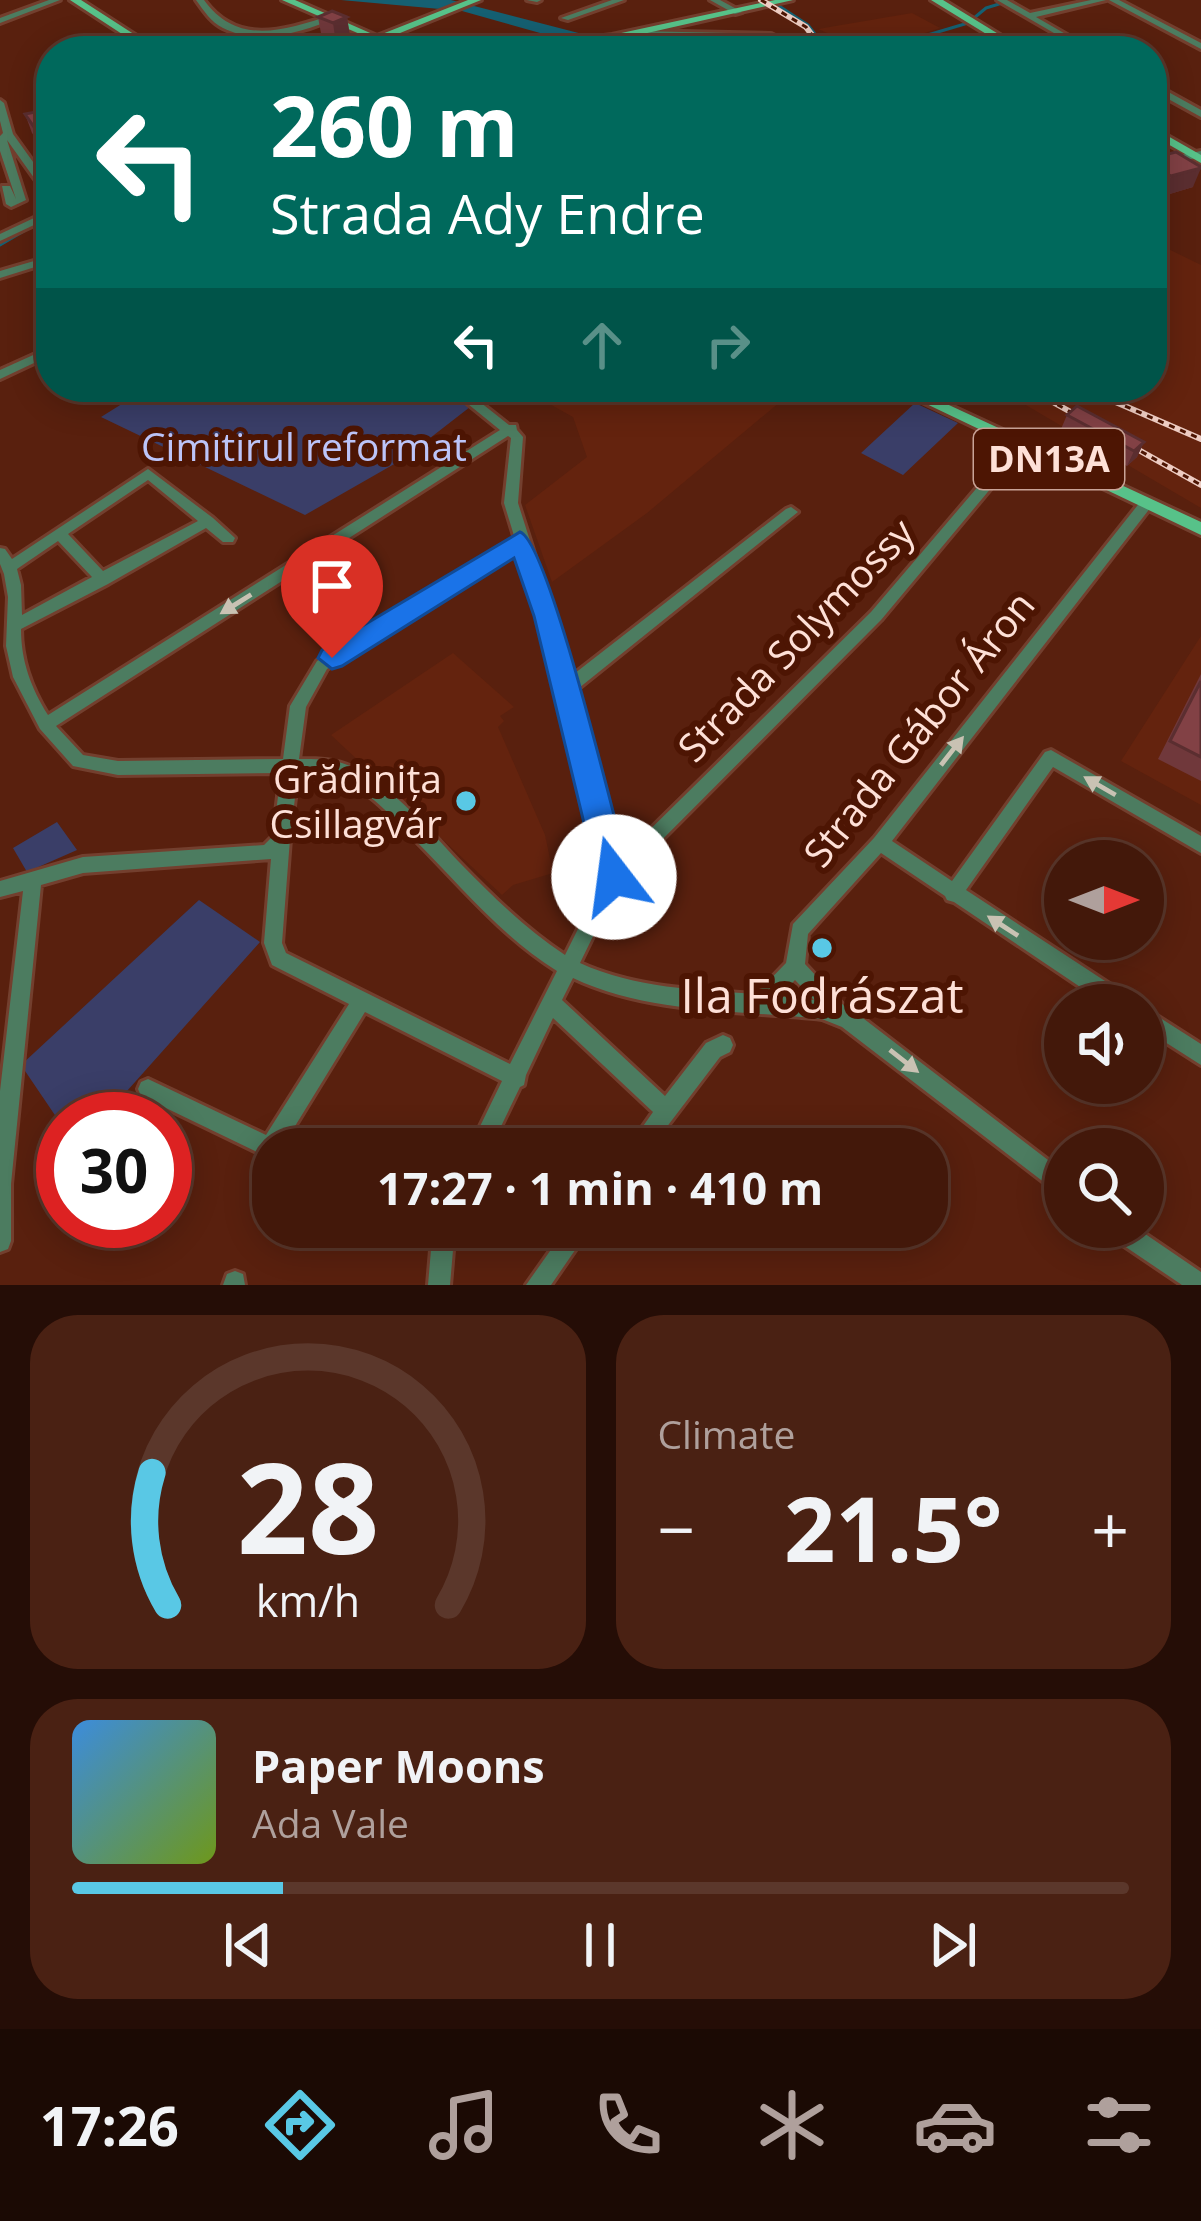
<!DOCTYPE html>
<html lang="en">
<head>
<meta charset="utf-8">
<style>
	:root { --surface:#43180a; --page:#4a2113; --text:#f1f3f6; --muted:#afa09c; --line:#5b372b; --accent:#59c8e5 }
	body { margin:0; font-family:"Open Sans",sans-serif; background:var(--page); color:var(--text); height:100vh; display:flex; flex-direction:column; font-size:45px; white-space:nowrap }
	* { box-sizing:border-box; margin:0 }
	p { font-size:39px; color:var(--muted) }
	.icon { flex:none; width:66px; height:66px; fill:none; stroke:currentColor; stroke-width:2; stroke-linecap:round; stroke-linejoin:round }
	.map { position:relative; height:1285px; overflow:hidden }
	.sheet { display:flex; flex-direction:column; gap:30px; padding:30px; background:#250d06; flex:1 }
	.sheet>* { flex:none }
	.banner { position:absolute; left:36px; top:36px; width:1131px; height:366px; border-radius:48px; box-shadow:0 6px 30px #0003,0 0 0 3px var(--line); background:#00695c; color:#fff; overflow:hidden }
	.needle { width:78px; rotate:90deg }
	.buttons { position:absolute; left:1044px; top:840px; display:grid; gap:24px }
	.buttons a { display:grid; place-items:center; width:120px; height:120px; border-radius:50%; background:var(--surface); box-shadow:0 6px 30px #0003,0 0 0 3px var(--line); font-size:60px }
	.speed { position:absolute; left:36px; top:1092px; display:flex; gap:24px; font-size:60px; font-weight:700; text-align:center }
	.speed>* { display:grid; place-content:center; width:156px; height:156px; border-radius:50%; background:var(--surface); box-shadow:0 6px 30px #0003,0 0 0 3px var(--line); line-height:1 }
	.speed .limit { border:18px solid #d22; background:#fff; color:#111 }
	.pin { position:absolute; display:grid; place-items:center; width:102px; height:102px; color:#fff; margin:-123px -51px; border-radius:50% 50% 50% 0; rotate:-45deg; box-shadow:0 0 12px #0007 }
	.pin .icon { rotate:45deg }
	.me { position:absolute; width:132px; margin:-66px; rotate:345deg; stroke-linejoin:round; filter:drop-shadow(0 0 9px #0008) }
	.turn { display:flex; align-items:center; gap:42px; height:252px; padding:0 36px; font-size:54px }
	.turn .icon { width:156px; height:156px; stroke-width:2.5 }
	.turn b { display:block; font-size:84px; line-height:102px }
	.lanes { display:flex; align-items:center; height:114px; padding:0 36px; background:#0003; justify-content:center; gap:60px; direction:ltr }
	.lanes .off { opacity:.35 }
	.big { font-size:90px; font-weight:700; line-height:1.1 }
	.sheet .tile { flex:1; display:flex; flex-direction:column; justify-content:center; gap:18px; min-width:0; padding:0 42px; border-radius:48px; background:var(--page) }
	.sheet .dial { align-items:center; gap:0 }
	.dial svg { height:312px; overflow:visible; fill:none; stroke:var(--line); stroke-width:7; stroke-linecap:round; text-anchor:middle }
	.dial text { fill:var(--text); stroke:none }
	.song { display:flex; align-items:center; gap:36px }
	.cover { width:144px; height:144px; border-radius:18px; background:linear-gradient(135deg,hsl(210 70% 55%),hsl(80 70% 35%)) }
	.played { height:12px; border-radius:6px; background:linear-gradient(90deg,var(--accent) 20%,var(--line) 20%) }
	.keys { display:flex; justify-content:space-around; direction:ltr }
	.heat { display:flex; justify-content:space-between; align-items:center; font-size:66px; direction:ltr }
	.sheet .tiles { flex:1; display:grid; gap:30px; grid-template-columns:1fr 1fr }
	.tile:last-child { grid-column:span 2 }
	.trip { position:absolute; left:252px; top:1128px; width:696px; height:120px; border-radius:48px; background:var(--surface); box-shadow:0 6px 30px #0003,0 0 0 3px var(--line); font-weight:700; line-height:120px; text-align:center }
	.menu { display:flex; height:192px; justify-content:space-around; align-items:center; background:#1b0a04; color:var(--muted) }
	.menu .icon { width:84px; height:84px }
	.menu .current { color:var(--accent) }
	.menu b { font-size:54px; color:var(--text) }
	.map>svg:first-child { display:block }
</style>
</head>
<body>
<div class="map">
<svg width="1201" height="1285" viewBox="0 0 1201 1285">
	<rect width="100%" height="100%" fill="#59200e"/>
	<path fill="#64230e" d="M912,13l28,15 -71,23 -51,-22z
		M1152,241l49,24v243l-206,-121h157z
		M519,387h279l-151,126 -95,69 -27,-77 62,-48 -14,-40z
		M1201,636v169l-80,-44z
		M453,653l61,54 -14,9 4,5 -6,6 47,108 8,38 -40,12 -11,10 -171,-160z"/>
	<path fill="#3a3e68" d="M149,387h283l38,20 -67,52 -98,56 -204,-98z
		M915,403l43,20 -55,52 -42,-22z
		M57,822l20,28 -50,22 -14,-24z
		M199,900l61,42 -158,177h-39v8l-42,-62z"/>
	<path fill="#156072" d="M341,0h110l197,51 -51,-2 -135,-38z"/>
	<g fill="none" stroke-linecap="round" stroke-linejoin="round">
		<path stroke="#156072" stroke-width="3" d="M779,6l29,19 20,26
			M874,51l94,-28 18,-15 26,-8
			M0,245l36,-21 15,3"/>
		<defs>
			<path id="minor" d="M49,0h11l-60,23v-5z
				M196,0h8c34,47 81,30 128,15l4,2c-31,16 -80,28 -113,11 -12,-6 -19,-17 -27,-28z
				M527,0h14l-4,2z
				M612,0h12l-56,20 -7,-2z
				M710,0h10l22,12 -7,2z
				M997,0h10l23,13 61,-13h15l-70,17 59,34h-10z
				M1109,0h10l82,43v6z
				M637,31l134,3 4,2 7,15h-8l-6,-13 -134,-3 -1,-2z
				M927,39h3l17,12h-10l-13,-8 -1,-2z
				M1152,83l49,27v7l-49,-27z
				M0,100l4,3 9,31 38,53v10l-4,-1 -40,-56 19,60 -15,7 -5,-3 -4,-18h8l6,13 -16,-48v-15l3,-3 -3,-12z
				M1201,151v6l-49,10v-6z
				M51,210v7l-51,24v-7z
				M51,256v6l-51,16v-7z
				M51,347v8l-51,24v-9z
				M447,387h14l48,38h7l1,5 6,7 -5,66 36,113 16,61 216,-168 5,-2 7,5 -224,180 44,169 253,-249 145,-170 5,-1 6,4 -146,175 -262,263 -39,80c54,25 118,27 176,31l30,-31 7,-39 81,-86 267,-337h10l2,3 -2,3 -259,334 60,40 93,-129 6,-2 150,86v17l-148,-86 -87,123 165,108 3,7h-27l-153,-103 -7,-2 -2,-4 -64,-43 -73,81 -3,30 42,45 8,3 210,161v24l-7,-4 -216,-166 -20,-8c-82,-9 -173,-5 -249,-41l-11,22 103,96 41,-53 17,-8 7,3 3,7 -3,7 -10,5 -70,92h-23l26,-37 -100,-94 -27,57 -2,10 -4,2 -30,62h-21l33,-68 -137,-69 -84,137h-8v8l-3,1 -7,-3 -122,-59 -3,-7 3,-7 7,-3 118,56 83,-131 -77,-39 -8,-22 7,-84 -188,14 -42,12 -30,299v57l-3,8 -8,3v-161l23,-200 -23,6v-16l83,-24 181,-12 9,-9 8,-63 -163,2 -45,-9 -33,-37 -27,-52 -7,-31 2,-49 -4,-23 -4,-10v-16l5,1 7,10 136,-90 65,49 22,20 -2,4h-10l-17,-14 -98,56 -87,45c0,32 10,59 27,86l452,-285zM508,436l3,2 -7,65 11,36 -198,122 -27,45 -7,53 -165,2 -35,-6 -27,-29zM148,480l50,41 -95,50 -35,-37zM58,541l34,36 -70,38 -1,-30 -4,-16zM519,550c34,108 58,216 85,327l-39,78c-40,-27 -73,-59 -106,-93 -31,-33 -64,-73 -105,-94 -17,-9 -36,-9 -55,-9l7,-52 21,-38zM298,773c15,0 31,-2 45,6 27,13 50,39 71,60 46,46 87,97 143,132l-47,93 -224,-111 -4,-10 8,-104zM795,980l19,20 -34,-4z
				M1143,1007l58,37v21l-58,-37z
				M433,1227h22l-5,58h-22z
				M567,1227h24l-40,58h-25z
				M1105,1227h30l66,45v13h-19l-74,-50z
				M235,1271l8,3 2,11h-22l4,-11z"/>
			<path id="major" d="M70,0h11l79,51h-12z
				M282,0h13l82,36 91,-36h13l-103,42z
				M775,0h18l-181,41 -84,10h-30l5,-3 109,-13z
				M931,0h12l83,51h-12z
				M1152,127l49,28v8l-49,-28z
				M891,387h19l291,135v13z"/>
		</defs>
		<use href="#minor" stroke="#733f2e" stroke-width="6"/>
		<use href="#major" stroke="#733f2e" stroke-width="6"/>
		<use href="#minor" fill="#4c7c60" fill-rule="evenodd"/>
		<use href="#major" fill="#57c289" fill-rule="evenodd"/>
		<defs>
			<path id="rail" d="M761,0l45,27 18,24
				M1026,387l175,98
				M1081,387l120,52"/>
		</defs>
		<use href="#rail" stroke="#edccc2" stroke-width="6"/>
		<use href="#rail" stroke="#4d1503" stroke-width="3" stroke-dasharray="6" stroke-linecap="butt"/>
	</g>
	<path fill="#70383b" d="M318,17h29l4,27 -14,6 -14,-6z
		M51,109v50h-1l-18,-26 -7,-19z
		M1152,158l41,29 -30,9 -11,-8z
		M1067,415l77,27 -7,15 -10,9 -66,-37z
		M1201,674v107l-43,-22z"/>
	<path fill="#5b2e30" d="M347,17l4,27 -14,6 -4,-27z
		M550,40v11h-10z
		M289,44l1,7h-19z
		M51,138v21h-1l-7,-19z
		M1201,168l-8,19 -30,9 8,-20z
		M1144,442l-7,15 -10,9 7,-15z"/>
	<path fill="#824145" stroke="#5b2e30" stroke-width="3" d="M332,11l15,6 -14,6 -15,-6z
		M276,38l13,6 -18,7 -13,-6z
		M550,40l-10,11h-40l6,-9z
		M51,109v29l-8,2 -18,-26z
		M1176,152l25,15v1l-30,8 -19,-11v-7z
		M1077,406l67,36 -10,9 -67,-36z
		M1201,681v76l-31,-16z"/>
	<defs><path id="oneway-solid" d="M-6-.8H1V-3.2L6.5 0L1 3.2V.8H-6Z" transform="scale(3)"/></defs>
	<g fill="#c9c2b3">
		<use href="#oneway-solid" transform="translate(236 604) rotate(148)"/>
		<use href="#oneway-solid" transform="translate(952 751) rotate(-52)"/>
		<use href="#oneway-solid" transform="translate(1100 786) rotate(-150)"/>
		<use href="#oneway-solid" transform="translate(1003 926) rotate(-147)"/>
		<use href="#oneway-solid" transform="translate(904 1061) rotate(38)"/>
	</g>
	<path fill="#1a73e8" stroke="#114b97" stroke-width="3" d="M520,532c29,9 97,299 110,345l-5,11 -11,4 -12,-4 -5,-11 -63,-261 -20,-58 -172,108 -10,3 -14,-11 4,-8z"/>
	<g fill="#59c8e5" stroke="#4d1503" stroke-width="4.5">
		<circle cx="466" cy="801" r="12"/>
		<circle cx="822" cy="948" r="12"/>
	</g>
	<g text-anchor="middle" stroke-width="12" stroke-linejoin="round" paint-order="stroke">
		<rect fill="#4d1503" stroke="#c9a397" stroke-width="3" x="974" y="429" width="150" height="60" rx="9"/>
		<g font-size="36" font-weight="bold" fill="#fee0d7">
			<text x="1049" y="472">DN13A</text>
		</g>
		<g font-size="39" fill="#bcc4f8" stroke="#4d1503">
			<text x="304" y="461">Cimitirul reformat</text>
		</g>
		<g font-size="39" fill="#fee0d7" stroke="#4d1503">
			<text transform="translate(796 640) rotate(-46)" y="14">Strada Solymossy</text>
			<text transform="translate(919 729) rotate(-51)" y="14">Strada Gábor Áron</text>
		</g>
		<g font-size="39" fill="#fee0d7" stroke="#4d1503" text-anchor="end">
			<text x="442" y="793">Grădinița<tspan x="442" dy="45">Csillagvár</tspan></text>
		</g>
		<g font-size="48" fill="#fee0d7" stroke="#4d1503">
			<text x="822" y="1013">Ila Fodrászat</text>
		</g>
	</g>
</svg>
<div class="buttons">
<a><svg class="needle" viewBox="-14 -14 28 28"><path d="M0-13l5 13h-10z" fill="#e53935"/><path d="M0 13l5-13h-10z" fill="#afa09c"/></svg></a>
<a><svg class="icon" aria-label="sound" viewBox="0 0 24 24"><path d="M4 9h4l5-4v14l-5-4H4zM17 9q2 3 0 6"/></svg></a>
<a><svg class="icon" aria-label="search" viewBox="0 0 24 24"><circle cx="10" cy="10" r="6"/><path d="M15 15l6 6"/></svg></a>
</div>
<div class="speed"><div class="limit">30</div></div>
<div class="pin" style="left:332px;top:658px;background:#d93025"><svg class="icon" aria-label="arrive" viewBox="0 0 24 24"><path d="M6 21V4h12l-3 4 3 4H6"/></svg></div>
<svg class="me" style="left:614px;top:877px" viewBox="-20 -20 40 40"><circle r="19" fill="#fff"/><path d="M0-13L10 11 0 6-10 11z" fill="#1a73e8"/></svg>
<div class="trip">17:27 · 1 min · 410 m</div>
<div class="banner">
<div class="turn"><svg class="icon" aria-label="left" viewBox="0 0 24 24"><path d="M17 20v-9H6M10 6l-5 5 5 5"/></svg><div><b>260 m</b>Strada Ady Endre</div></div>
<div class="lanes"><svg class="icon" aria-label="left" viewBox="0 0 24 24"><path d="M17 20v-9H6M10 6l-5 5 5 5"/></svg><svg class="icon off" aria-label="ahead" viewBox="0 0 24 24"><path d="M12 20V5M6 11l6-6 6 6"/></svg><svg class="icon off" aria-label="right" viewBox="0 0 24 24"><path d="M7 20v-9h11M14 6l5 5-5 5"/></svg></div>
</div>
</div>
<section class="sheet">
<div class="tiles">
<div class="tile dial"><svg viewBox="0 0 100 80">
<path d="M14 69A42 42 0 1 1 86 69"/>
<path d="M14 69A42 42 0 0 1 10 35" stroke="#59c8e5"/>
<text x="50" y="56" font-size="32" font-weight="700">28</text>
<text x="50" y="72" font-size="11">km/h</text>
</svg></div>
<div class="tile"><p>Climate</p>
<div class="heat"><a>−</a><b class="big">21.5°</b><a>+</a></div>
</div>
<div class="tile">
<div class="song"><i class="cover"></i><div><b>Paper Moons</b><p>Ada Vale</p></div></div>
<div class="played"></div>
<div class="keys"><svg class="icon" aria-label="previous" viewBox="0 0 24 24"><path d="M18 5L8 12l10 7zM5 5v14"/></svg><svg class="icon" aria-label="pause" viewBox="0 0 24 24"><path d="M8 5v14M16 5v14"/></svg><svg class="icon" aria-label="next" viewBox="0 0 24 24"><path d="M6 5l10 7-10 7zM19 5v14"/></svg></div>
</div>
</div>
</section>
<nav class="menu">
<b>17:26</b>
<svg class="icon current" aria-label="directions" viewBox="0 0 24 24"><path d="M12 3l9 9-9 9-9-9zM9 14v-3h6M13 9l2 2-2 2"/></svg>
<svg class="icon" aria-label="music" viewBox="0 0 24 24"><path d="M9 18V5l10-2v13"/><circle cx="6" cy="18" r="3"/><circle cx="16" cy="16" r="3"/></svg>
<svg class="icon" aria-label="phone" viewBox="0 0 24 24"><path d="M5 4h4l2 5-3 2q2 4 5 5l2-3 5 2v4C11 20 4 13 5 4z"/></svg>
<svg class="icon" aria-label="climate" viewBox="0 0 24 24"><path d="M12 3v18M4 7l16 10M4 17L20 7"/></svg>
<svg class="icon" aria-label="car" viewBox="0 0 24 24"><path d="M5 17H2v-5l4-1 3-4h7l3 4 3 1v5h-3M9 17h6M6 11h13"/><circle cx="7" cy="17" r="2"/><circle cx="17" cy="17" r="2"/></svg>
<svg class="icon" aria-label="filters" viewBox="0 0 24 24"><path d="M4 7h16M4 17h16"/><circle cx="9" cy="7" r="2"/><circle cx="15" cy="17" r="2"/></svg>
</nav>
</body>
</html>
